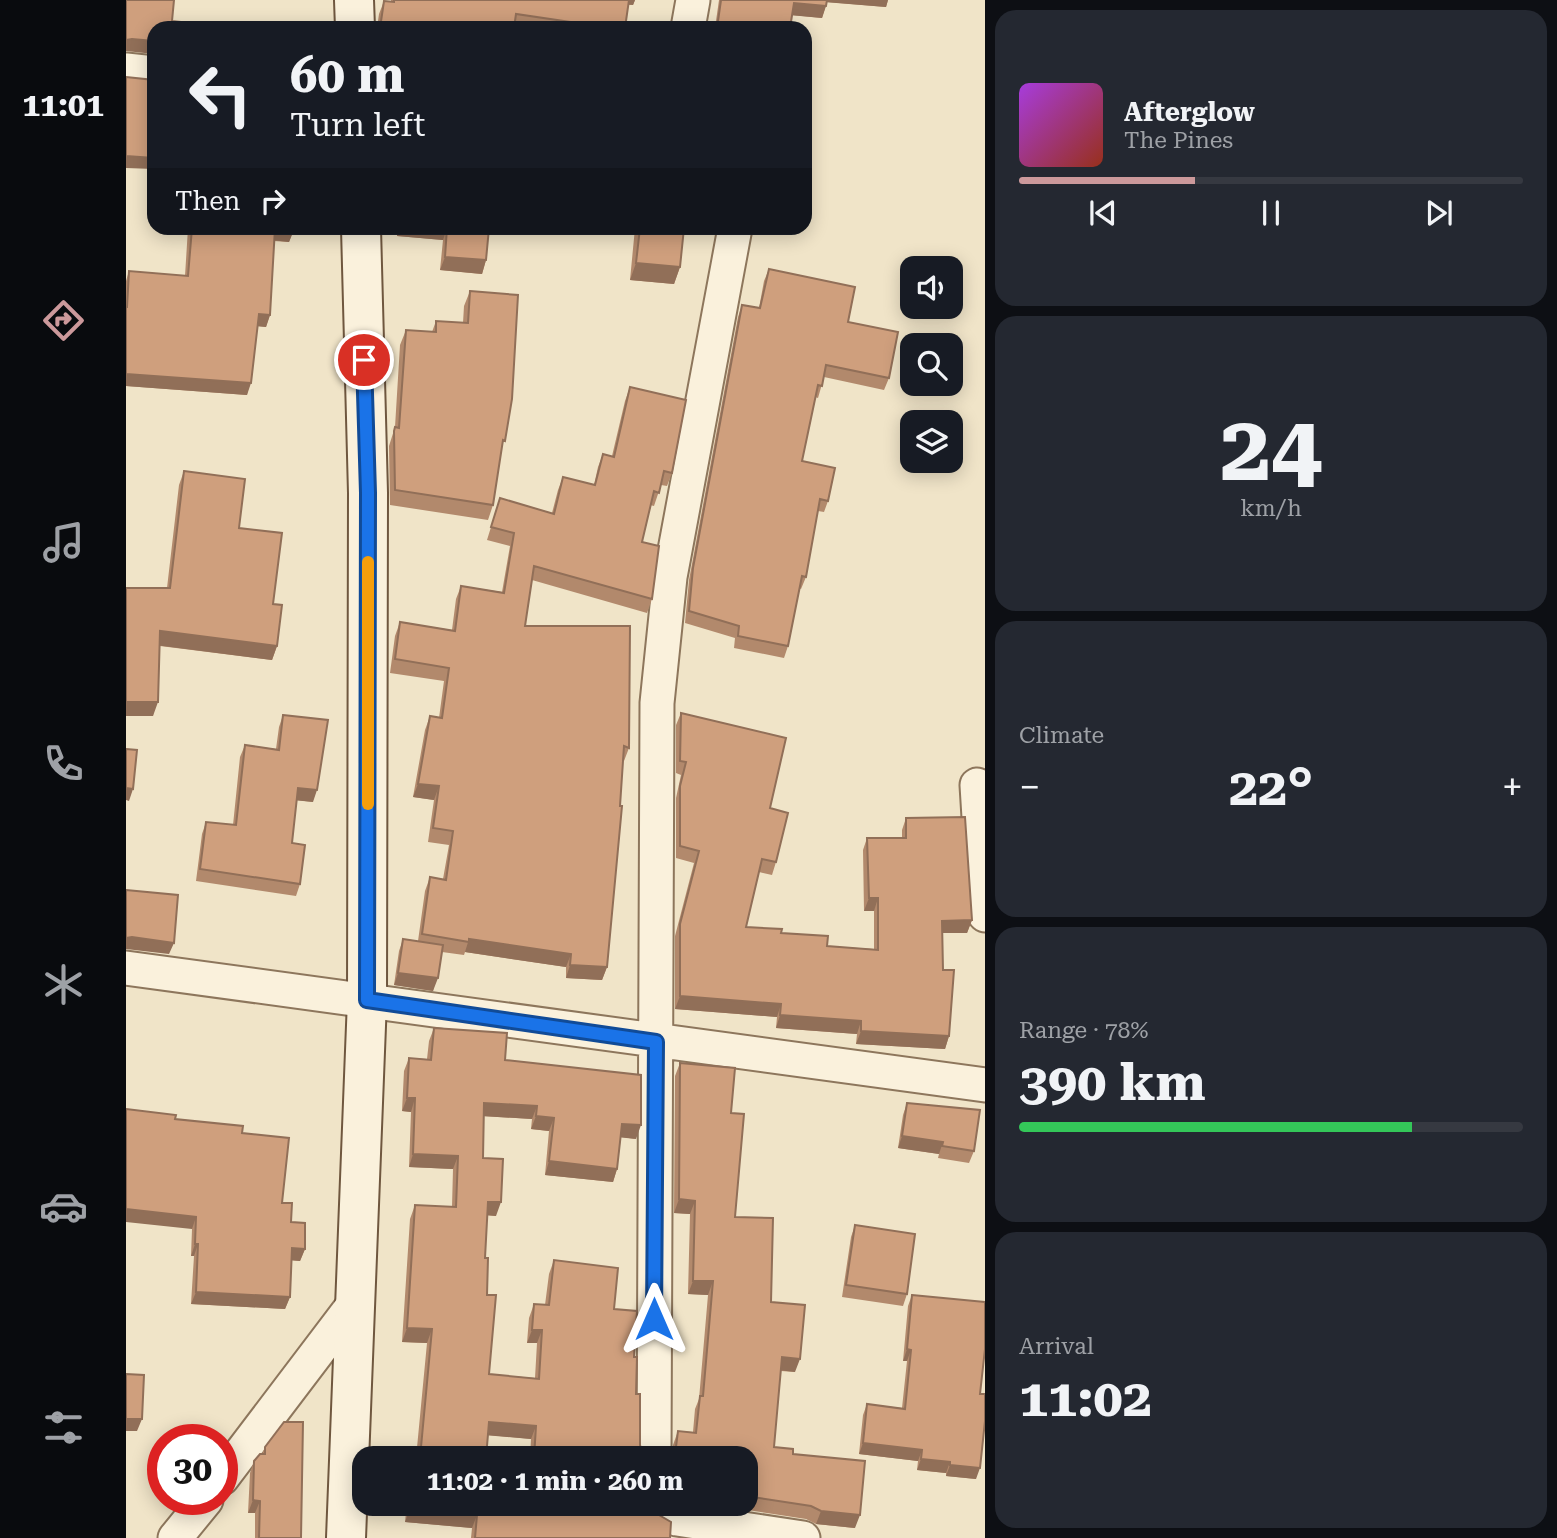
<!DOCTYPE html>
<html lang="en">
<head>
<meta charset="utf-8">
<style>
	:root { --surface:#171b24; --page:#242831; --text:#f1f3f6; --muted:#9ea1a6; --line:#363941; --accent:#cc999b }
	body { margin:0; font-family:"Roboto Serif",serif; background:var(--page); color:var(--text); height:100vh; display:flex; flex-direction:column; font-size:26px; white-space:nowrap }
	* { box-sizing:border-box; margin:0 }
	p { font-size:23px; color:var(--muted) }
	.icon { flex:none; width:38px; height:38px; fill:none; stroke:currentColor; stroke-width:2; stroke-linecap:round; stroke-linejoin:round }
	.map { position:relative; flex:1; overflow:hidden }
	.panel { display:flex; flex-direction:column; gap:10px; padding:10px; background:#0d0f14; width:572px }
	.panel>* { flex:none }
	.top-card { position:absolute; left:21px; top:21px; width:665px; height:214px; border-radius:21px; box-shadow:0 4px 18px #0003; background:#171b24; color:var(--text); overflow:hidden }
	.tools { position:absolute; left:774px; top:256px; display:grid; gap:14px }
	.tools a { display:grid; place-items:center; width:63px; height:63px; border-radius:14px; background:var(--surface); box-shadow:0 4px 18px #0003; font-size:35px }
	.speed { position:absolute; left:21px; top:1424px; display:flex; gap:14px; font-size:35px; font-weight:700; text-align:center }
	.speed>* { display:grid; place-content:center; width:91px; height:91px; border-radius:50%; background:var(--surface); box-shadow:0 4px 18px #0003; line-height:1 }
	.speed .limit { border:10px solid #d22; background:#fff; color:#111 }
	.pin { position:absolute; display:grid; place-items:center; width:60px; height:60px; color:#fff; margin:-30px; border:4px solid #fff; border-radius:50%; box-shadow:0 2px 7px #0007 }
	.me { position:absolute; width:77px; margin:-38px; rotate:0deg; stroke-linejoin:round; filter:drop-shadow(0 0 5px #0008) }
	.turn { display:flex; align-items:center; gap:24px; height:147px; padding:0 28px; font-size:32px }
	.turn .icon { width:91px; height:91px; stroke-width:2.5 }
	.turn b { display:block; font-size:49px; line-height:60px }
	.then { display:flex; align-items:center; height:66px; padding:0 28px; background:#0003; gap:14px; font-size:26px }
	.big { font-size:52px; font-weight:700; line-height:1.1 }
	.panel .widget { flex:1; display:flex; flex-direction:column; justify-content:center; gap:10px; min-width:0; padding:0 24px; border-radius:21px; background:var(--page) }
	.panel .dial { align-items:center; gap:0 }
	.dial b { font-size:91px; line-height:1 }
	.song { display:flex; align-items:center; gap:21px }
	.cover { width:84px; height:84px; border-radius:10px; background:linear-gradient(135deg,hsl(280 70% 55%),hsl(10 70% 35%)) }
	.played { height:7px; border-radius:4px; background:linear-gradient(90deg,var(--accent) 35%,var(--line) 35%) }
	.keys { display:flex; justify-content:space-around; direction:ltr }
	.heat { display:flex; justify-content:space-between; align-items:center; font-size:38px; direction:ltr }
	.charge { height:10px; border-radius:5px; background:linear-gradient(90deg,#34c759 78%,var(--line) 0) }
	.trip { position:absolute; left:226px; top:1446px; width:406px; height:70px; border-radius:21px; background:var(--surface); box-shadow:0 4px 18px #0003; font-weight:700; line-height:70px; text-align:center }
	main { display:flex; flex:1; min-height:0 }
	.dock { display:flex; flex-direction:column; width:126px; justify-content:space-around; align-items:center; background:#090b0e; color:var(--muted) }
	.dock .icon { width:49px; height:49px }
	.dock .current { color:var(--accent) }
	.dock b { font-size:32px; color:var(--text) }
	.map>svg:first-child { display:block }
</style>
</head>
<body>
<main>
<nav class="dock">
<b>11:01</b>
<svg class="icon current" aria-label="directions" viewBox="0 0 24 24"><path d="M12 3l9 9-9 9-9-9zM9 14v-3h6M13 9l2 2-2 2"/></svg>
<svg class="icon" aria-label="music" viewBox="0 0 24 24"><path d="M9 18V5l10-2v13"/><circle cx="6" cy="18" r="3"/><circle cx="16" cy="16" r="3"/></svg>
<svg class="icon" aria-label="phone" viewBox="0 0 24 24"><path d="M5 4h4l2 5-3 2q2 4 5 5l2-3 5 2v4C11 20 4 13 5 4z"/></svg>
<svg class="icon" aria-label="climate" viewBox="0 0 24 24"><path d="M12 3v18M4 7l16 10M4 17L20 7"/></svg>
<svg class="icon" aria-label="car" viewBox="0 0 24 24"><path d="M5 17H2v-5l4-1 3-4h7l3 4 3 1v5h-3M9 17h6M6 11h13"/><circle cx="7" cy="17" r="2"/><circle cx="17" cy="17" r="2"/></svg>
<svg class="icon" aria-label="filters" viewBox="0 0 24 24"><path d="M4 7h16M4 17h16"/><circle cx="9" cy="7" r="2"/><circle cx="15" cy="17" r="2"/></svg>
</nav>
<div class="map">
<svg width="859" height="1538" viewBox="0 0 859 1538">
	<rect width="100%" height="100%" fill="#f0e4c8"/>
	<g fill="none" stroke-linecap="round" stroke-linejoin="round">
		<defs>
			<path id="street" d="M562,28l5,-28
				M0,70l28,3
				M851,785l8,130
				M0,968c286,38 572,80 859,117
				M528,1458l3,-755 13,-126 65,-349
				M96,1478l132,-174
				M531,1503l8,12 12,4 126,19
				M49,1538l31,-38"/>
			<path id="secondary" d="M228,0l1,28
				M220,1538l21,-538 1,-507 -7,-265"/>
		</defs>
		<use href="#street" stroke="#8d765c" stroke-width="37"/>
		<use href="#secondary" stroke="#6f573f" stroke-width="42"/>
		<use href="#street" stroke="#faf1dc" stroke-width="33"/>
		<use href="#secondary" stroke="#faf1dc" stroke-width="38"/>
	</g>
	<path fill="#b2896c" d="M265,0h244l-2,5h-5l-3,23h-248l2,-14 5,-13 7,1z
		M593,0h169l-2,7 -59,-5 -5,16 -30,-3 -2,13h-75z
		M62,228h106l-5,14 -15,-1 -4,74 -4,12 -8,-1 -11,69 -121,-9v-105l3,-10 56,5z
		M271,228h92l-3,32 -4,14 -42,-4 3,-30 -46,-4z
		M509,228h49l-4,39 -6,17 -44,-4z
		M643,269l79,53 41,56 -5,12 -60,-13 -6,21 -3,-1 -13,64 26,40 -4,11 -6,-1 -12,66 -5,12 -2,-1 -11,58 -4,12 -50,-10 1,-10 -50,-15 4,-43 49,-263 4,-12 17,3 5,-27z
		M344,291l31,162 -8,52 -5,15 -98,-15 -1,-59 6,-19 5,-82 6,-15 26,2 4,-11 27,2 1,-17z
		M504,387l42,86 -5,13 -6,-1 -7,21 -4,-1 -8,37 10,57 -5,14 -115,-33 -7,46 104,122 -5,13 -1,-1 -16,207 -5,13 -36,-2v-11l-101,-15 -1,3 -22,-3 -9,39 -39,-6 5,-34 4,-12 15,2 7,-50 5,-14 13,2 6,-34 -21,-3 6,-42 -21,-3 12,-67 5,-14 9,2 5,-37 -54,-8 5,-37 5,-14 52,8 4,-31 5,-13 41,6 8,-46 -23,-6 13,-42 52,15 6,-23 5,-13 31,8 4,-18 5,-13 9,2 13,-55z
		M58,471l55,57 34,76 4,42 -5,14 -112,-14 -7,70h-27v-128h41l12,-103z
		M555,713l89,95 6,54 -4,13 -13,-3 -13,55 35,6 46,13 47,3v-38h-10l-1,-61 4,-12h35v-8l4,-12 66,102 -5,13h-24v37l6,66 -4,13 -89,-5 1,-10 -81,-6 1,-11 -102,-8v-73l19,-73 -18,-5v-60l5,-23 -5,-2v-48z
		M157,715l30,87 -17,-2 -4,43 8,41 -4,12 -100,-15 6,-47 4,-12 27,3 7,-68 5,-12 31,4 3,-22z
		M308,1028l71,32 131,79 -15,-2 -4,32 -4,13 -68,-7 4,-44 -18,-2 1,-10 -48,-3 -1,42 13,58 -9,-1 -2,43 4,116 46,4 2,-35h-10l2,-25 5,-14 11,1 4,-31 5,-14 60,49 20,48 6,88 3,10 3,3h-116l1,-19 -43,-4 -2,23h-70l11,-115 -25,-1 8,-123 5,-14 37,2 1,-38 -44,-2 2,-55 -9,-1 2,-40 5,-13 18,1 2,-18z
		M554,1063l51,50 4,104 36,85 24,70 -14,-1 -7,76 19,7 62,74 -39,-4 -10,-5 -104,-16h44v-45h-74l1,-13 5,-14 15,1 2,-23 4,-10 9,-104 -20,-1 2,-80 -16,-1 1,-137z
		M781,1103l67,48 -5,12 -31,-5 1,-4 -41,-6 5,-33z
		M49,1119l67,14 40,70 23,46 -5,12 -9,-1 -1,37 -5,12 -94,-5 3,-48h-3l1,-27z
		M729,1225l52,69 -4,12 -61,-9 9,-60z
		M786,1295l68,99 -4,85 -30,-3v-3l-29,-3 1,-9 -59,-7 4,-39 4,-11 35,4 5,-47h-4l5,-55z
		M139,1447l36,91h-46v-25h-7l2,-40 4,-12 8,-7z
		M281,1503h242l21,35h-199l1,-10 -67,-6z"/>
	<path fill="#916f58" d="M501,0h8l-2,5 -7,-1z
		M698,0h64l-2,7 -62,-5z
		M668,3l32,3 -4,12 -33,-3z
		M6,39l22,2v13l-28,-3v-11z
		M0,156l28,2v11l-28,-1z
		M149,228l19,2 -5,12 -18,-2z
		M274,228h47l-4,12 -46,-4z
		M319,257l41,3 -4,14 -42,-4z
		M510,263l44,4 -6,17 -44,-4z
		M133,314l11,1 -4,12 -11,-1z
		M0,374l125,9 -4,12 -121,-9z
		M34,631l117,15 -5,14 -117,-15z
		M0,702h32l-5,14h-27z
		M292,784l21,2 -5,14 -21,-3z
		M0,788l7,1 -4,12 -3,-1z
		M172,788l19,2 -4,12 -20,-2z
		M743,898h9l-4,13h-10z
		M846,920l-5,13h-29l4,-12z
		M6,937l42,6 -5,11 -43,-5v-11z
		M343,939l102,15 -5,13 -101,-15z
		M444,965l37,2 -5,13 -36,-2z
		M272,973l40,5 -5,13 -39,-6z
		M554,996l101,8 -4,13 -102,-8z
		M654,1015l81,6 -4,13 -81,-6z
		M735,1031l88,5 -4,13 -89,-5z
		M281,1098h8l-4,14 -9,-1z
		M358,1103l53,3 -5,13 -52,-3z
		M410,1116l18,2 -5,13 -18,-2z
		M496,1124l19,1 -5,14 -19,-2z
		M776,1136l41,6 -4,12 -41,-6z
		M287,1154l45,2 -5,13 -44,-2z
		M423,1161l68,8 -4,13 -68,-7z
		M553,1199l16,2 -5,13 -16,-1z
		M362,1202h13l-5,14 -13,-1z
		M0,1209l70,8 -4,12 -66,-7z
		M69,1244h3l-4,12h-3z
		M166,1248l13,1 -5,12 -13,-1z
		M567,1281h20l-5,14 -20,-1z
		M70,1292l94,5 -5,12 -94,-5z
		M281,1328l25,1 -5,14 -25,-1z
		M406,1330h10l-5,13h-10z
		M781,1349l4,1 -4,11h-4z
		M656,1357l18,2 -5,13 -17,-2z
		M0,1419h16l-5,12h-11z
		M363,1422l47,4 -5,13 -47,-4z
		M737,1443l59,7 -4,11 -59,-7z
		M795,1459l29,3 -4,11 -29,-3z
		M824,1465l30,3 -4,11 -30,-3z
		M127,1500l7,1 -5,12h-7z
		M284,1509l67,6 -5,13 -67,-6z
		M695,1511l39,4 -5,13 -39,-4z"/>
	<path fill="#cf9f7d" stroke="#916f58" stroke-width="2" d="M0,0h48l-2,21 28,3 -1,4h-45v13l-22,-2 -6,1z
		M268,0h235l-4,28h-14l-95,-14 -2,14h-134l4,-27 10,1z
		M595,0h106l-1,6 -32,-3 -4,25h-73z
		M0,77l28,3v78l-28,-2z
		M679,81h3l-3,21z
		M66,228h102v2l-19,-2 -5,87 -11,-1 -8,69 -125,-9v-67h1l2,-36 59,5z
		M321,228h42l-3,32 -41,-3z
		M514,228h44l-4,39 -44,-4z
		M643,269l86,18 -7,35 50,10 -9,46 -63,-13 -4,21 -4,-1 -16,76 33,7 -7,33 -8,-2 -14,78 -4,-1 -14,70 -50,-10 1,-10 -50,-15 4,-43 49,-263 18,3z
		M344,291l48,4 -6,104 -7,42 -2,-1 -10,65 -98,-15 -1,-59 1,-4 4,1 7,-98 30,2v-11l32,2z
		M504,387l56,13 -14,73 -8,-2 -5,22 -5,-2 -12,51 17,4 -7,53 -118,-33 -9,60h105l-1,122 -5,-2 -4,60h2l-15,161 -37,-2 1,-11 -102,-15v3l-47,-8 8,-57 16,3 7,-49 -20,-3 6,-42 -21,-2 12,-68 12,2 7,-50 -54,-9 5,-37 55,9 6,-45 43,7 10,-60 -23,-6 9,-29 54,16 9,-37 32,8 8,-31 11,3z
		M58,471l61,8 -6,49 43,5 -9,71 9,1 -5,41 -117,-15 -2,71h-32v-114h44z
		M555,713l105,25 -16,70 18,5 -12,49 -14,-3 -16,68 36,2 -1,4 47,3 -1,10 51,4v-52h-9l-2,-60h39v-20l59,-1 7,103 -30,1 1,49h11l-5,66 -88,-5v-10l-81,-6 1,-11 -101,-8v-72l19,-73 -19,-5v-60l6,-24 -6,-1z
		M157,715l45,5 -11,70 -19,-2 -6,55 13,2 -5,39 -100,-15 6,-47 30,3 9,-80 34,5z
		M0,749l11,1 -4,39 -7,-1z
		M0,890l52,5 -4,48 -42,-6 -6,1z
		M277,939l40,6 -5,33 -40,-5z
		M308,1028l73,5 -2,27 136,15v50l-19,-1 -5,45 -68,-8 5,-43 -18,-2 1,-10 -53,-3 -1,55 20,1 -2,43h-13l-3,56h3l-1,37h9l-7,79 50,5 3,-49h-10l2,-26 15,1 5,-45 64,8 -4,41 23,2 -3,46h3l-1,37h4v51l3,10 3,3h-112l2,-32 -47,-4 -3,36h-66l12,-129 -25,-1 8,-123 41,2 2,-51 -45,-2 2,-56h-8l2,-40 22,2z
		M554,1063l55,5 -4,45 13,1 -9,103 38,1 -2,84 34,3 -5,54 -18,-2 -8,90 19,2v5l72,7 -5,54 -39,-4 -10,-5 -65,-10v-38h-74l3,-3 3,-24 18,2 4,-37h3l10,-115h-20l2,-80 -16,-2z
		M781,1103l73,7 -6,41 -32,-5 1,-4 -41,-6z
		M0,1109l50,6 -1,4 68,7 -1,7 47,5 -7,65h10l-1,19 14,1v26l-13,-1 -2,49 -94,-5 2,-48h-3l1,-27 -70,-8z
		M729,1225l60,9 -8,60 -61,-9z
		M786,1295l73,7v47l-5,45h5v27l-5,47 -30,-3v-3l-29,-3 1,-9 -59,-7 4,-39 38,5 6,-59 -4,-1z
		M0,1374l18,1 -2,44h-16z
		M158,1422h19l-2,116h-42l1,-37 -7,-1 1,-39 6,-7h5v-7z
		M285,1503h238l5,9 17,10 -1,16h-195l2,-23 -67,-6z"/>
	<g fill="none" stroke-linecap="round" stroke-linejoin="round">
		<defs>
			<path id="route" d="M238,360l4,133 -1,507 289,42 -2,277"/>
		</defs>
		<use href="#route" stroke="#114b97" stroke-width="18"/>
		<use href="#route" stroke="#1a73e8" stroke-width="12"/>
		<path stroke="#f59e0b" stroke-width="12" d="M242,804v-242"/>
	</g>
</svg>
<div class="tools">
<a><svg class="icon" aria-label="sound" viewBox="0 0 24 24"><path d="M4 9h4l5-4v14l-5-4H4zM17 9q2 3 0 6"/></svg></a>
<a><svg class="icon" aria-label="search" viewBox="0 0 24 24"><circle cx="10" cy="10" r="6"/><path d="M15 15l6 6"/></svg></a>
<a><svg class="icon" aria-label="layers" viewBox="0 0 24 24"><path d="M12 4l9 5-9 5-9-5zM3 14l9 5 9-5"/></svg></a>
</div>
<div class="speed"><div class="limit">30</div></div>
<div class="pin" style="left:238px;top:360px;background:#d93025"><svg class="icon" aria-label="arrive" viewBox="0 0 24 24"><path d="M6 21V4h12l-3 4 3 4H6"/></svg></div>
<svg class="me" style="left:528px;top:1319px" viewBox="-20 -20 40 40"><path d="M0-17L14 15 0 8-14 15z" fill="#1a73e8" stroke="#fff" stroke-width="4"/></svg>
<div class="trip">11:02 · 1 min · 260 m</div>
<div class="top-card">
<div class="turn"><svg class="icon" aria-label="left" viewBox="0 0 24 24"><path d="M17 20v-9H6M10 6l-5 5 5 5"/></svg><div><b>60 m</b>Turn left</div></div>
<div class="then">Then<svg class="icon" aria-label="right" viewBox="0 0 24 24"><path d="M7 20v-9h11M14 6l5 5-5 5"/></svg></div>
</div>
</div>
<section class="panel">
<div class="widget">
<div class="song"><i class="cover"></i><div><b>Afterglow</b><p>The Pines</p></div></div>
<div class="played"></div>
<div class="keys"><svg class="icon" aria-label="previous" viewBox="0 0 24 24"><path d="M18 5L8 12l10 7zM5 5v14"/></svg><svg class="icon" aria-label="pause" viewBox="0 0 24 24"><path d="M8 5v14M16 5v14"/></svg><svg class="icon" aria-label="next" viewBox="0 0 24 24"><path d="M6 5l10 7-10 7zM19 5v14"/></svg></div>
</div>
<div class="widget dial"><b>24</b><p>km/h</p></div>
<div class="widget"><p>Climate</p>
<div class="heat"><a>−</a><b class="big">22°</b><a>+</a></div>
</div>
<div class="widget"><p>Range · 78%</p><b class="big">390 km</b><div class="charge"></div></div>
<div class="widget"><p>Arrival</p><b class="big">11:02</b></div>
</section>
</main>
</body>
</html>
